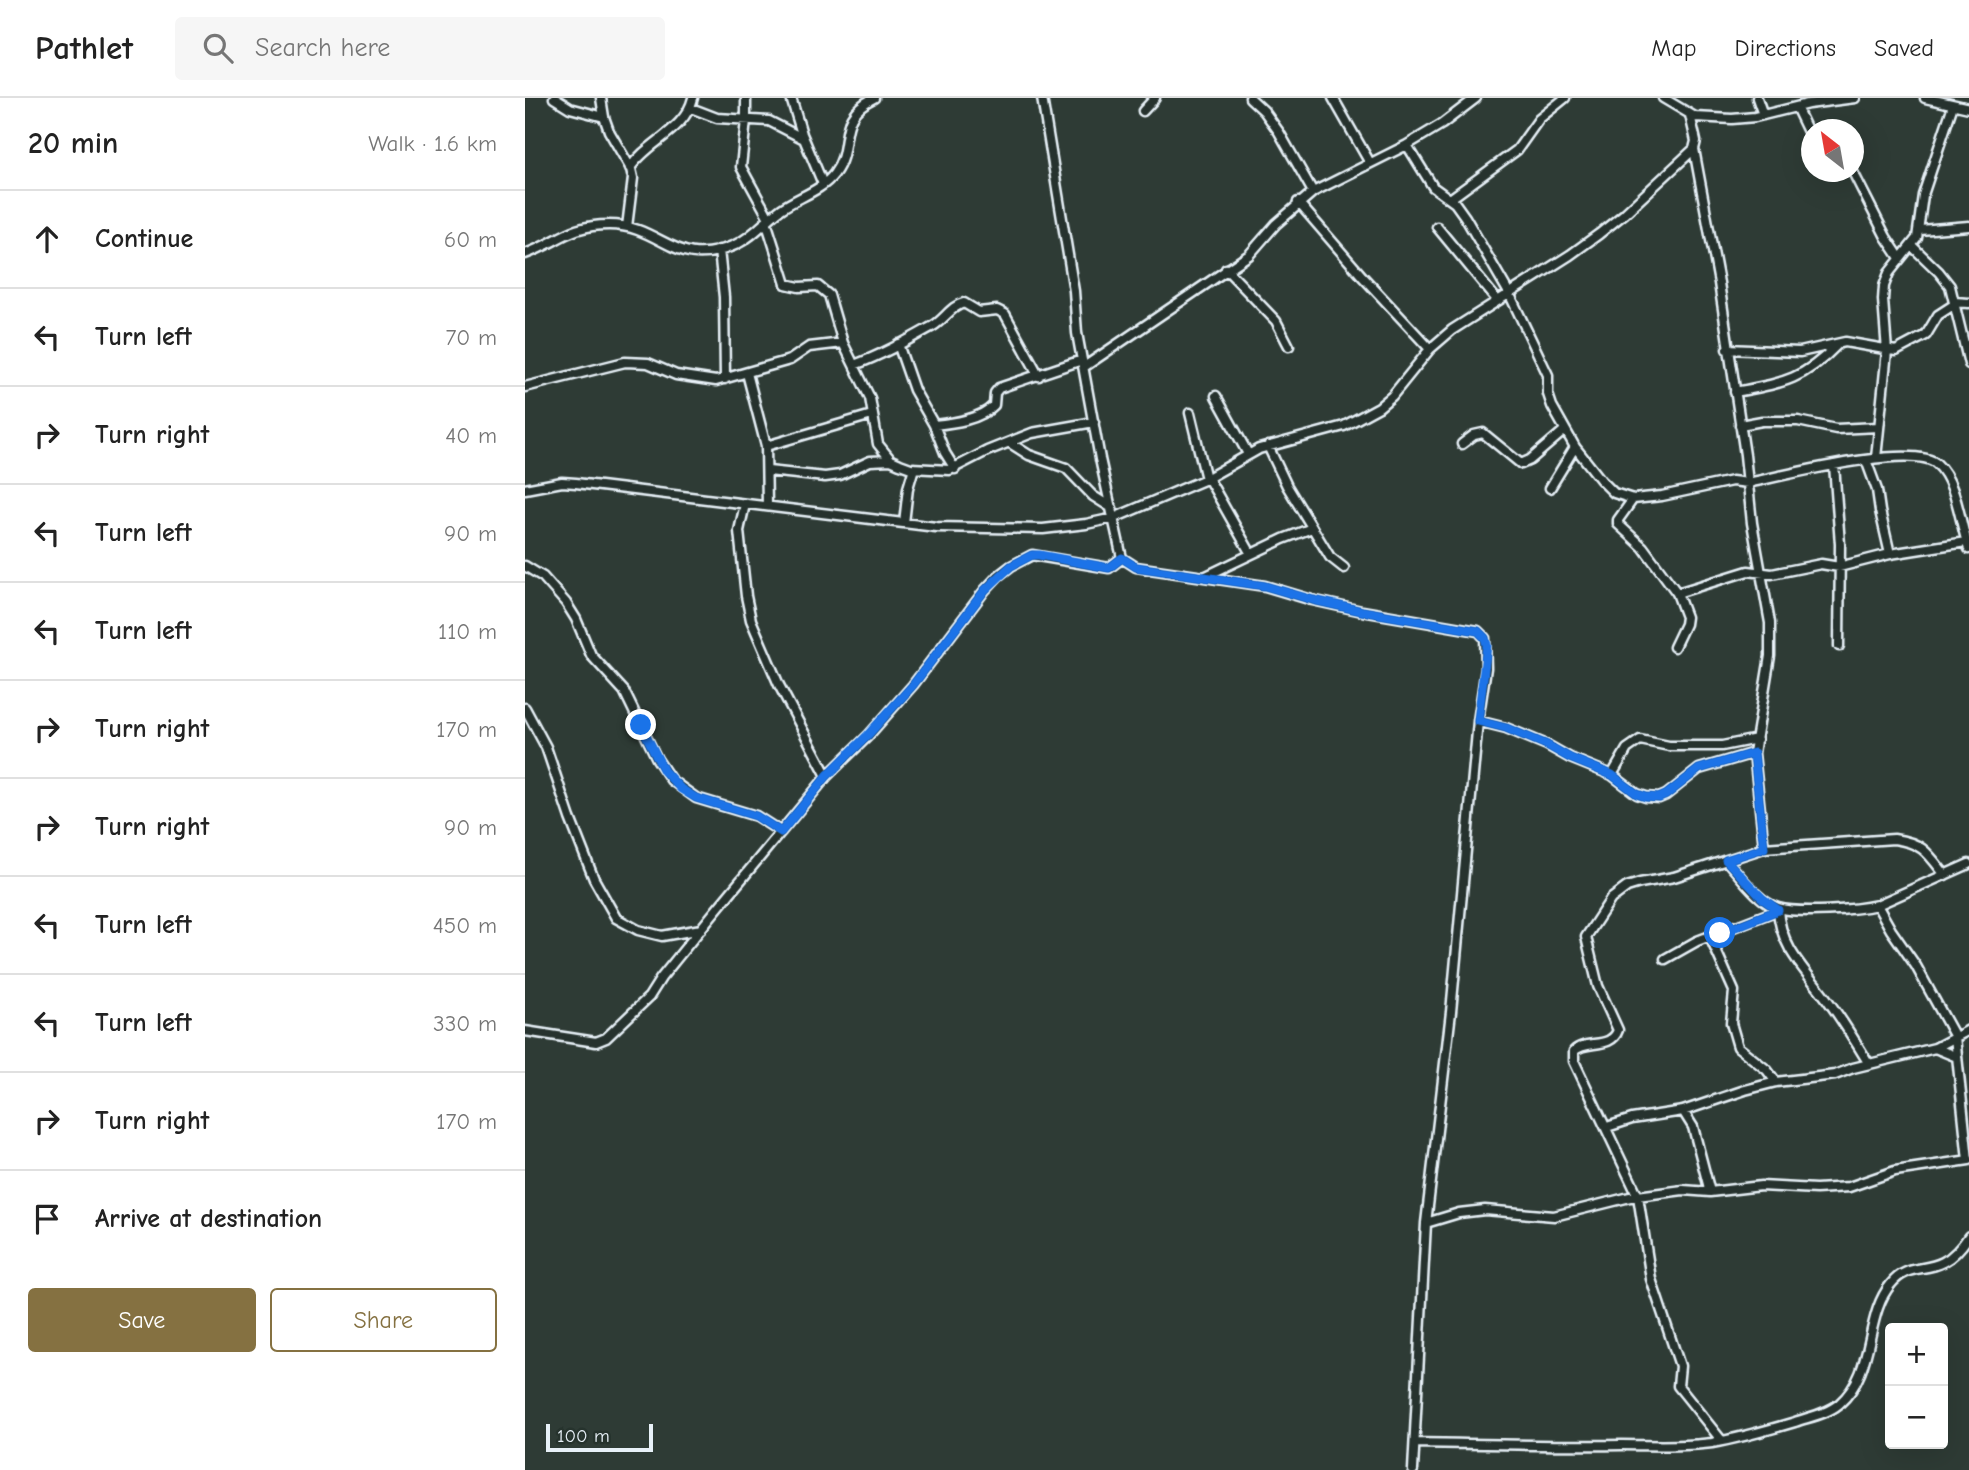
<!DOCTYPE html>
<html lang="en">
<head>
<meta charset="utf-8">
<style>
	body { margin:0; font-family:"Comic Neue",sans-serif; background:#f6f6f6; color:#222 }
	.controls { position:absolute; right:21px; bottom:21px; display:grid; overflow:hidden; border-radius:7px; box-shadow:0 7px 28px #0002 }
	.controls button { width:63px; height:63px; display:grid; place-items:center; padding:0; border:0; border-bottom:2px solid #e0e0e0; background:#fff; color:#222; font:35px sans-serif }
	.compass { position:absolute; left:1276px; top:21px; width:63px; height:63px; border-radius:50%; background:#fff; box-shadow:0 7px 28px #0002; rotate:329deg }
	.scale { position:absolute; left:21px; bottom:18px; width:107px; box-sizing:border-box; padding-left:7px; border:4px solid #e8f1f8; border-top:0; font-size:19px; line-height:24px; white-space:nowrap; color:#e8f1f8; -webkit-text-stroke:5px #26332d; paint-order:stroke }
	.stop { position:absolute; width:21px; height:21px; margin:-16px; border:5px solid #1a73e8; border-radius:50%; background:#fff }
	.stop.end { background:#1a73e8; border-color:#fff; box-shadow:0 2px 7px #0008 }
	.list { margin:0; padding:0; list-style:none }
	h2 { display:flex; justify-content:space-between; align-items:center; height:91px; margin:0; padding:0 28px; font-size:30px }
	h2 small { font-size:23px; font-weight:400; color:#767676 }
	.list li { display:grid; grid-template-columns:46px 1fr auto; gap:21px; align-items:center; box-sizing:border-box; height:98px; padding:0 28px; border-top:2px solid #e0e0e0 }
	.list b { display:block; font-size:26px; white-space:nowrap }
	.list em { font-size:23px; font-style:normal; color:#767676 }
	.actions { display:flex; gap:14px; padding:21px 28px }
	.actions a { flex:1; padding:16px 0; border:2px solid #857141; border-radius:7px; text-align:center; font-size:24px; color:#857141 }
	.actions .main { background:#857141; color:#fff }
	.icon { flex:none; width:38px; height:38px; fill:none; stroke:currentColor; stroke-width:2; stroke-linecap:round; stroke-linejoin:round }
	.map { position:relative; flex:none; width:1444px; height:1372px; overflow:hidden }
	header { display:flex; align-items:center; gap:42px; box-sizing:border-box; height:98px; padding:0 35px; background:#fff; border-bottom:2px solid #e0e0e0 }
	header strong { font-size:33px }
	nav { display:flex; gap:38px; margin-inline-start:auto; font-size:24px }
	.search { width:490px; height:63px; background:#f6f6f6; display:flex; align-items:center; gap:18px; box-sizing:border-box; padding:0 24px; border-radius:7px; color:#767676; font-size:26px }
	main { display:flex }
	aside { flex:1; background:#fff }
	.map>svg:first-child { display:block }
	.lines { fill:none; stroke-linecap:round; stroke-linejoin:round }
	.street-casing { stroke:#e8f1f8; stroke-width:13 }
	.street { stroke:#26332d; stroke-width:8 }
	.route { stroke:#1a73e8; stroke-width:9 }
</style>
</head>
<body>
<header>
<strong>Pathlet</strong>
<div class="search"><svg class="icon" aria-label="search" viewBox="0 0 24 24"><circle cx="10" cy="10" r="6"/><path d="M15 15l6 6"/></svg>Search here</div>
<nav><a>Map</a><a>Directions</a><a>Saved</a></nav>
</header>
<main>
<aside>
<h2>20 min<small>Walk · 1.6 km</small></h2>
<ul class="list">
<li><svg class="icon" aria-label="ahead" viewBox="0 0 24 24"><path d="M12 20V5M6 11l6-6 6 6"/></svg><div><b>Continue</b></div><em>60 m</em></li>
<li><svg class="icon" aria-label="left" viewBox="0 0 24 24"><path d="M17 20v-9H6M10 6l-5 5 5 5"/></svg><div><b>Turn left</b></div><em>70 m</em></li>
<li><svg class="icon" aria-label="right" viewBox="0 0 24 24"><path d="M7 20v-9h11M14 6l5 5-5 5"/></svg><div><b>Turn right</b></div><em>40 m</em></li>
<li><svg class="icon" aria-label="left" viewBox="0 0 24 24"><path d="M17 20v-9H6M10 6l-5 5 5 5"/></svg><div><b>Turn left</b></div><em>90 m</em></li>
<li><svg class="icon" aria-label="left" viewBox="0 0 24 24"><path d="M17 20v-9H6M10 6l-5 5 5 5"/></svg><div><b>Turn left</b></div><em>110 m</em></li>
<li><svg class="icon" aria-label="right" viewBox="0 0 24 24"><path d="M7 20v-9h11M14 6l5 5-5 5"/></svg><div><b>Turn right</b></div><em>170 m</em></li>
<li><svg class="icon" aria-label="right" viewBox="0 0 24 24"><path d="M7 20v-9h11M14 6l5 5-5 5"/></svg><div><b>Turn right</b></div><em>90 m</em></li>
<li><svg class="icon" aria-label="left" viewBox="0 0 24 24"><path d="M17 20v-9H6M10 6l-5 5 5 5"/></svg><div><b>Turn left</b></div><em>450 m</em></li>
<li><svg class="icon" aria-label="left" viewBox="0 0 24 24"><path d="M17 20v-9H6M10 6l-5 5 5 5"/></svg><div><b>Turn left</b></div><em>330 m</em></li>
<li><svg class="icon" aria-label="right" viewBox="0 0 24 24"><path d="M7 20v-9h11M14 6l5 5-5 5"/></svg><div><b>Turn right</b></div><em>170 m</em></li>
<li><svg class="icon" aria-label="arrive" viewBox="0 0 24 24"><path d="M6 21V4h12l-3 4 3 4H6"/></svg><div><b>Arrive at destination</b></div></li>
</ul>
<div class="actions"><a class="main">Save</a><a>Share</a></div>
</aside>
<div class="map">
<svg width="1444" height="1372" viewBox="0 0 1444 1372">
	<rect width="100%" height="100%" fill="#2e3b35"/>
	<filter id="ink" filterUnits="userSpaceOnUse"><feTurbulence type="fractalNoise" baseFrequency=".0143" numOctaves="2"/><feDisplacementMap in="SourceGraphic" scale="14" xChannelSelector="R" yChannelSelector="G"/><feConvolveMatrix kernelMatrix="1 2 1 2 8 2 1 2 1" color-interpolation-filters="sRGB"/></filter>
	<g filter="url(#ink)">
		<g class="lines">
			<defs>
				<path id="street" d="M29 0 45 10 79 19
					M76 0 79 19 84 33 106 71 108 80 102 129
					M221 0V22L216 69 244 120
					M266 0 277 36 298 86
					M517 0 549 193 552 235 575 361 597 460 611 469 740 488 787 502 837 513 953 533 960 540 961 570 953 623 926 914 901 1125 888 1372
					M725 0 739 13 754 34 788 94
					M808 0 845 65
					M1138 0 1170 19 1207 21 1230 19 1283 6 1330 0
					M1232 0 1238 17
					M1400 0 1444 10
					M1271 9 1286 40
					M166 10 192 20 244 23 279 41
					M618 13 630 0
					M882 47 908 89 930 105 940 119 984 195 1023 277V296L1027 308 1050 349 1076 382 1089 395 1108 401 1137 398 1207 383 1223 385C1257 378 1389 344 1412 366 1432 384 1435 427 1444 451
					M1169 51 1194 185 1220 357 1227 425 1245 525V558L1229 655 1239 750
					M105 70C123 43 160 33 168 0
					M1328 74 1361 139 1375 160
					M925 101 992 52 1014 21 1040 0
					M773 104 837 178 905 251
					M241 123 261 186 274 189 293 188 304 197 318 245 345 300 353 346 366 362 375 366 386 370 425 372 462 353 507 335 569 324
					M912 129 972 202
					M1395 132 1444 128
					M1387 148 1414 174 1425 188 1444 266
					M194 152 199 199 200 281
					M0 156C34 144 43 127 84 127 138 127 149 174 210 147 228 139 241 122 256 111 273 99 296 93 309 76 330 48 309 19 349 0
					M701 171 751 223 764 248
					M1429 204 1444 205
					M373 246 389 292 409 327 420 355 430 371
					M1202 251 1275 254 1320 244 1371 253 1401 237 1413 217 1430 206
					M329 267C357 257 383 242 408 228 420 221 426 208 439 205L454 214 472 212 480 216 514 278
					M559 269 724 157 751 126 788 94 882 47 917 26 951 0
					M222 275 241 348 242 408
					M0 289 100 264 123 265 151 277 191 283 265 262 284 249 318 245
					M1210 294C1257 285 1277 283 1312 247
					M691 298 723 356
					M665 315 681 381
					M409 327C428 325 455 322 469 307L470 295 474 290 557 262
					M1215 327 1237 323H1273L1311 331 1353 329
					M485 345 504 357 541 370 568 398 587 410
					M937 346 949 337 958 335 996 366 1005 362 1040 332
					M241 348 347 317
					M743 348 762 388 805 459 819 470
					M1351 360 1362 253 1358 202 1359 188 1364 175 1392 140 1398 97 1428 7
					M1341 362 1352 392 1355 413 1365 456
					M1309 367 1315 446 1314 548
					M243 373 300 379 315 377 345 363 366 362
					M683 380 726 456
					M1025 390 1050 349
					M0 391 37 384 51 385 411 429 518 431 561 426 589 420 681 381 734 351 819 328 854 309 867 298 905 251 927 232 1045 157 1074 136 1099 116 1169 51 1171 43 1165 17
					M1108 401 1093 422V426L1118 449 1152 495 1161 519 1160 526 1149 549
					M220 406 214 433 221 498 226 522 254 587 302 678
					M379 425 383 390 389 370
					M0 468 18 479 41 505 51 521 66 557 99 593 132 661 146 682 171 700 231 718 256 734
					M681 478 758 441 787 430
					M1152 495 1223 473 1247 476 1296 466 1314 469 1365 456 1441 444
					M0 610 21 649 45 720 69 781 91 820 113 832 137 838 176 831
					M953 623 981 630 1022 647 1045 660 1087 677 1112 696 1121 699 1134 700 1141 697 1174 671 1229 655
					M1087 677 1102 651 1115 642 1144 648H1197L1232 641
					M1201 762C1215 777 1233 804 1253 810 1274 816 1331 812 1352 807L1444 766
					M1352 807 1366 832 1391 868 1430 939 1443 1062
					M1253 810C1254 844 1275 867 1295 892 1313 915 1329 941 1344 966
					M1185 839 1209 893 1206 925 1213 949 1242 972 1251 984
					M1140 861 1172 843 1253 812
					M0 933 71 944 81 940 124 899 136 880 187 817 302 678 343 638 388 587 460 492 473 478 486 468 507 457 584 470 597 460
					M1410 950 1432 959
					M1158 1013 1168 1029 1185 1094
					M1082 1029 1107 1021 1158 1013 1220 992 1251 984 1310 977 1328 970 1410 950 1444 932
					M901 1125 934 1115 960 1112 1029 1118 1105 1099 1158 1092 1185 1094 1236 1088 1291 1091 1324 1089 1370 1073 1444 1062
					M1197 1343 1153 1288 1155 1268 1126 1181 1113 1098 1049 963V953C1061 941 1086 952 1093 932L1073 888 1061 839 1086 801 1102 789 1115 785 1149 779 1239 750 1369 741C1398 745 1403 755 1420 777
					M890 1345C959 1346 1028 1348 1097 1347 1127 1347 1158 1349 1187 1345 1215 1340 1243 1332 1270 1324 1284 1319 1302 1316 1314 1306 1351 1274 1339 1218 1366 1186 1382 1166 1399 1174 1418 1164 1428 1159 1438 1147 1444 1138"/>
			</defs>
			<use href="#street" class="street-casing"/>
			<use href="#street" class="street"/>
		</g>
	</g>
	<g class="lines" filter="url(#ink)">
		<path class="route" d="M116 627 139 673 156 691 171 700 231 718 256 734 302 678 342 638 388 587 460 492 486 468 507 457H514L584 470 597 460 611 469 740 488 788 502 837 513 953 533 960 540 962 547 953 623 981 630 1022 647 1045 660 1087 677 1112 696 1121 699 1134 700 1141 697 1174 671 1229 655 1239 750 1201 762 1238 801 1253 812 1195 835"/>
	</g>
</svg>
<div class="controls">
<button>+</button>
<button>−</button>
</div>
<svg class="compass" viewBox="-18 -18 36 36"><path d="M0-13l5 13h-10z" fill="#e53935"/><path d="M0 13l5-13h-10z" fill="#767676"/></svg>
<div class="scale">100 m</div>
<div class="stop" style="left:1195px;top:835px"></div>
<div class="stop end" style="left:116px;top:627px"></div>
</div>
</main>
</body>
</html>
